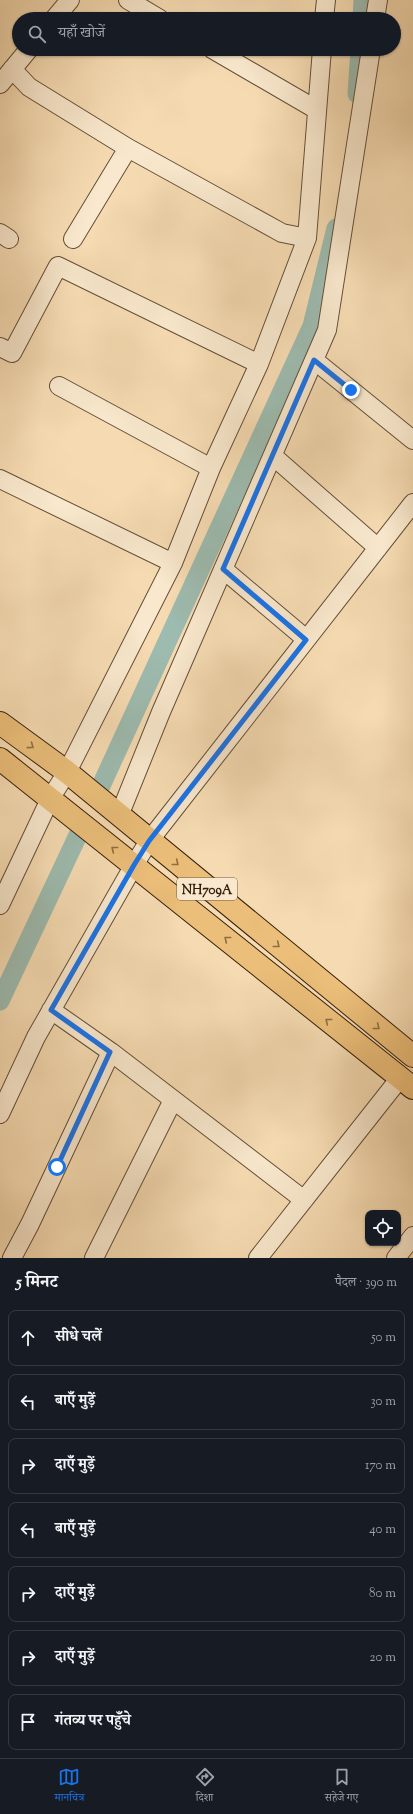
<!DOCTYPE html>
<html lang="hi">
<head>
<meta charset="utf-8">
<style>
	body { margin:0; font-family:"Sorts Mill Goudy","Noto Serif Devanagari",serif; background:#242831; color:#f1f3f6 }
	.controls { position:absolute; right:12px; bottom:12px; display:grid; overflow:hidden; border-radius:8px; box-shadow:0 1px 3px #0004 }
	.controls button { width:36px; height:36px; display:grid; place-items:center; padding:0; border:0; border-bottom:1px solid #363941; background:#171b24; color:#f1f3f6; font:20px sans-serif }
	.stop { position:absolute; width:12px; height:12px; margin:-9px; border:3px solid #1a73e8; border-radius:50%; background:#fff }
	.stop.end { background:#1a73e8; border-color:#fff; box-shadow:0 1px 4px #0008 }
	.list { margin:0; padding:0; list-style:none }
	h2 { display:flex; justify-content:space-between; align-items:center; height:52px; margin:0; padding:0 16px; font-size:17px }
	h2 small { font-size:13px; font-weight:400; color:#9ea1a6 }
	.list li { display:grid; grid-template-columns:26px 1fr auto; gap:12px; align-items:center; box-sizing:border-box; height:56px; margin:0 8px 8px; padding:0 8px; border:1px solid #363941; border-radius:8px }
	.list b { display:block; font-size:15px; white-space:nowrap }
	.list em { font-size:13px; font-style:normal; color:#9ea1a6 }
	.icon { flex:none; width:22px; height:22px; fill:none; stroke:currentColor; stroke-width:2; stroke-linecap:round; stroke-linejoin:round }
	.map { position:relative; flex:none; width:413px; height:1258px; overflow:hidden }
	.search { position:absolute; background:#171b24; box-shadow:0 1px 3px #0004; left:12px; right:12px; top:12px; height:44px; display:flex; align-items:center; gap:10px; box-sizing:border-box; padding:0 14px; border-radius:22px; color:#9ea1a6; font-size:15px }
	.sheet { height:500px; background:#171b24 }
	nav { display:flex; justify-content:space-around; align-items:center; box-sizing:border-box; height:56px; border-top:1px solid #363941; background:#171b24; font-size:11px; color:#9ea1a6 }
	nav a { display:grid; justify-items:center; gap:2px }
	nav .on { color:#1a73e8 }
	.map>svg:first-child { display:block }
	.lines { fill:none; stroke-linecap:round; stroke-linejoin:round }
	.canal { stroke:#9dbbaf; stroke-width:19 }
	.street-casing { stroke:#644e38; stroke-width:20 }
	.highway-casing { stroke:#341f0f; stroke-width:24 }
	.street { stroke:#f9e8cd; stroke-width:18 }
	.highway { stroke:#ebbe79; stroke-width:22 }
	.oneway { stroke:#906e44 }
	.route { stroke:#1a73e8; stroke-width:5 }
	.labels { text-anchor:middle; stroke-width:3.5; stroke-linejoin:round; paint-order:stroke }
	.shield { fill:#f9e8cd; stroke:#6f5b48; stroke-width:1 }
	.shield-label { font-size:13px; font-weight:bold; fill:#341f0f }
</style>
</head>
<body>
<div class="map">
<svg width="413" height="1258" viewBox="0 0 413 1258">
	<rect width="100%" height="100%" fill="#f6dbb2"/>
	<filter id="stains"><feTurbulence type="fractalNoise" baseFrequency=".005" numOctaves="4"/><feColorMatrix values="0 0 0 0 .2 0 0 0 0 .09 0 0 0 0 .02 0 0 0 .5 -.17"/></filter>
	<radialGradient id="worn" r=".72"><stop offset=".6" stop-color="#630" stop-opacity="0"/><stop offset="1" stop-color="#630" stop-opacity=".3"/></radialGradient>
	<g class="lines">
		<path class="canal" d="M362 19 363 0
			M357 94 360 49
			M100 788 312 326 336 228
			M0 1001 79 833"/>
		<defs>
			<path id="street" d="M128 0 160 19
				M54 19 70 0
				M324 19 326 0
				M375 19 378 0
				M212 49 317 110
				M12 69 29 87 128 148 282 233 307 238
				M0 84 29 49
				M0 233 9 239
				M73 239 128 148
				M0 347 12 353 58 266 259 364
				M314 360 413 440
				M59 386 211 468
				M273 456 378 548
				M0 479 173 563
				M223 569 306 639
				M119 816 161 712 327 330 371 49
				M0 905 50 799 67 772 173 563 211 468 259 364 307 238 322 49
				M51 1010 111 1052 304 1200
				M0 1114 36 1037 134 865 149 841 413 503
				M12 1258 30 1224 111 1052
				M94 1258 173 1100
				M258 1258 400 1078
				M396 1258 413 1236"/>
			<path id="highway" d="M0 723 67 772 413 1056
				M0 759 413 1088"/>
		</defs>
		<use href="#street" class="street-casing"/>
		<use href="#highway" class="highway-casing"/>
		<use href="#street" class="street"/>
		<use href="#highway" class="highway"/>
	</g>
	<defs><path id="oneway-chevron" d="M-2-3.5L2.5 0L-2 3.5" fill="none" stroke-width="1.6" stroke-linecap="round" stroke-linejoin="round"/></defs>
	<g class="oneway">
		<use href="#oneway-chevron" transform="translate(31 746) rotate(36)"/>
		<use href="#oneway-chevron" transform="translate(114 849) rotate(-142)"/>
		<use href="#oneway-chevron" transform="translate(176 863) rotate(39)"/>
		<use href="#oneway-chevron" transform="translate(227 939) rotate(-141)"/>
		<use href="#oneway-chevron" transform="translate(277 945) rotate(39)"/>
		<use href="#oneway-chevron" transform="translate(328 1021) rotate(-141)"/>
		<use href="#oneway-chevron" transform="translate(377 1027) rotate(39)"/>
	</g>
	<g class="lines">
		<path class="route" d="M57 1167 110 1052 51 1010 134 865 149 841 306 640 223 569 314 360 351 390"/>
	</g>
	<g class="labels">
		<rect class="shield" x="177" y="878" width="60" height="22" rx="3"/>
		<g class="shield-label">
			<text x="207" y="894">NH709A</text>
		</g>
	</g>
	<rect width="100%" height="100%" filter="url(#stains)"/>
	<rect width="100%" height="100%" fill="url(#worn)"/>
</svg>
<div class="controls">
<button><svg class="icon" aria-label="locate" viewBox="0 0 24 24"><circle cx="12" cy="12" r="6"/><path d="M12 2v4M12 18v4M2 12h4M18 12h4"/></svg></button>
</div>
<div class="stop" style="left:57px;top:1167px"></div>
<div class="stop end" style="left:351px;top:390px"></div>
<div class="search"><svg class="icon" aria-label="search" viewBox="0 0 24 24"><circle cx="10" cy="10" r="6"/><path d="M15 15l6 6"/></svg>यहाँ खोजें</div>
</div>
<section class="sheet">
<h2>5 मिनट<small>पैदल · 390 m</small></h2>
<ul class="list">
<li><svg class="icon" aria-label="ahead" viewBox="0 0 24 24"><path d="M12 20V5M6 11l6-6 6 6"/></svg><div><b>सीधे चलें</b></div><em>50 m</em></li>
<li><svg class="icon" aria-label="left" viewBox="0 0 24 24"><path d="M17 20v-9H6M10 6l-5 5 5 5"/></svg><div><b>बाएँ मुड़ें</b></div><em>30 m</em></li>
<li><svg class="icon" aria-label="right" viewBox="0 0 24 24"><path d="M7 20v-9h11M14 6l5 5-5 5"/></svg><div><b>दाएँ मुड़ें</b></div><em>170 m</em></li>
<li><svg class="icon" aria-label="left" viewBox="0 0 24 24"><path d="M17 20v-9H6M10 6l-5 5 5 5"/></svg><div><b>बाएँ मुड़ें</b></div><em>40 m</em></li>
<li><svg class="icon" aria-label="right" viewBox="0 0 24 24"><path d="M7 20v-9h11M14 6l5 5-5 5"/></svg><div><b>दाएँ मुड़ें</b></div><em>80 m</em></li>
<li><svg class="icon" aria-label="right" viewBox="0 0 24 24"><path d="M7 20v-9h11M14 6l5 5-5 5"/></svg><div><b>दाएँ मुड़ें</b></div><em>20 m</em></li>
<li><svg class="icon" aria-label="arrive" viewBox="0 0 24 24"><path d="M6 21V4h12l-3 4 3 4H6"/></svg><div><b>गंतव्य पर पहुँचे</b></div></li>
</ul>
</section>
<nav>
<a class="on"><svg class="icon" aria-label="map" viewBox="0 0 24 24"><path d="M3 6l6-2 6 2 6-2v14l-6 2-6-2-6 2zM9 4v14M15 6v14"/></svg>मानचित्र</a>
<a><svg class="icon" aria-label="directions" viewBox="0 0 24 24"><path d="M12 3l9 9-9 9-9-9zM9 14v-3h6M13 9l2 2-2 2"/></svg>दिशा</a>
<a><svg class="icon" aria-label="saved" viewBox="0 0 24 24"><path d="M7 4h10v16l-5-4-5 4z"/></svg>सहेजे गए</a>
</nav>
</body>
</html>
